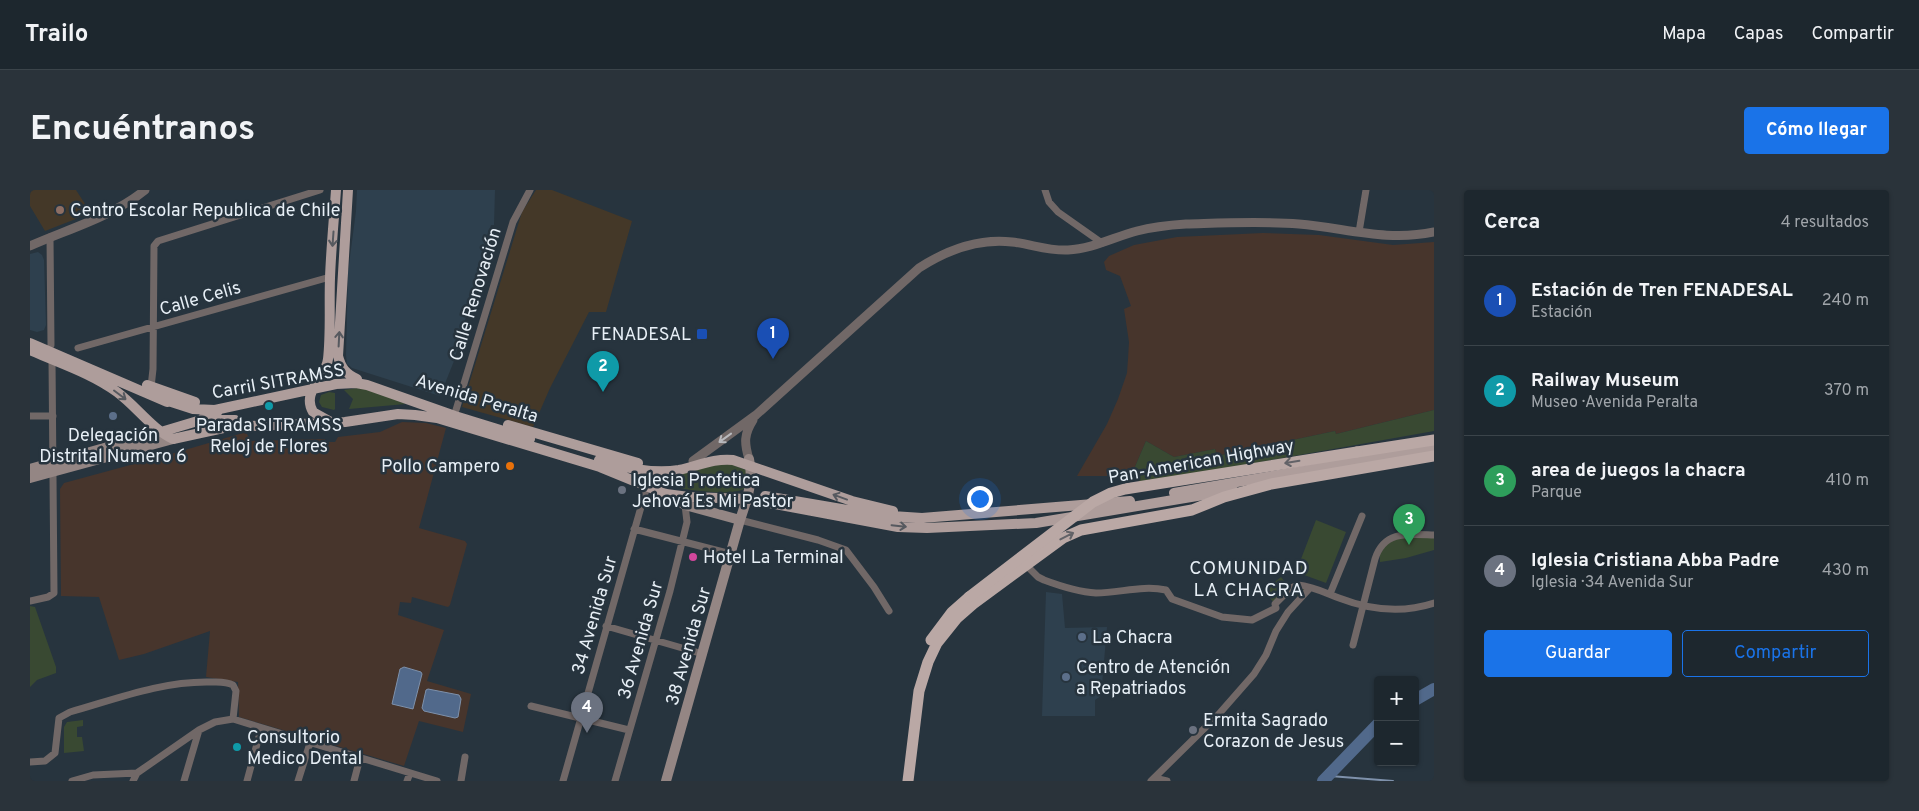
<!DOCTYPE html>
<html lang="es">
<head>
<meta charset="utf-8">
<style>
	body { margin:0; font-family:Overpass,sans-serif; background:#2a333a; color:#f1f3f6 }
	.controls { position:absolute; right:15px; bottom:15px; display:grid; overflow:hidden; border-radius:5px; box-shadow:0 1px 4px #0004 }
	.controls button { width:45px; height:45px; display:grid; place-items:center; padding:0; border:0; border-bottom:1px solid #3b444a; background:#1d272e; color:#f1f3f6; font:25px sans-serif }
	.you { position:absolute; left:949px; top:308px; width:18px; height:18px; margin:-12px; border:4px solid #fff; border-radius:50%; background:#1a73e8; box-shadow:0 0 0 8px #1a73e833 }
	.badge { display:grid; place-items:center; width:32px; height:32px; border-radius:50%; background:#1a73e8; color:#fff; font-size:16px; font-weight:700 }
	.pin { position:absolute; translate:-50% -41px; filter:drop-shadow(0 1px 2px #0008) }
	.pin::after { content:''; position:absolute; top:26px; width:18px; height:15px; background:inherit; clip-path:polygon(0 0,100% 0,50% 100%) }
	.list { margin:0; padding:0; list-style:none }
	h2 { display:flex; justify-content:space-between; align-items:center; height:65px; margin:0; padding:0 20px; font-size:21px }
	h2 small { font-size:16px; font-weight:400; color:#a0a5aa }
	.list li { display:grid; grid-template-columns:32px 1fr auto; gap:15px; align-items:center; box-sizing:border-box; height:90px; padding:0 20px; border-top:1px solid #3b444a }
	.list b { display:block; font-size:19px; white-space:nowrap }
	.list p { margin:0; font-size:16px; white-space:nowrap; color:#a0a5aa }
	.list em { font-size:16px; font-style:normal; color:#a0a5aa }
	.actions { display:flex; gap:10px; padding:15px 20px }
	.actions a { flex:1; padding:11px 0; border:1px solid #1a73e8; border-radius:5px; text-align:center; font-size:18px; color:#1a73e8 }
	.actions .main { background:#1a73e8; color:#fff }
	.map { position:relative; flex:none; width:1404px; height:591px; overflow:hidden; border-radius:5px }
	header { display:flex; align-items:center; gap:30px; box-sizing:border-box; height:70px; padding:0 25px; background:#1d272e; border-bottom:1px solid #3b444a }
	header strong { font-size:24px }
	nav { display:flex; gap:28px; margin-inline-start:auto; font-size:18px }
	.intro { display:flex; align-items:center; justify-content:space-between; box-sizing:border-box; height:120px; padding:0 30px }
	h1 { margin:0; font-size:35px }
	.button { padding:12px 22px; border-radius:5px; background:#1a73e8; color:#fff; font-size:18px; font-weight:700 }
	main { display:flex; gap:30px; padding:0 30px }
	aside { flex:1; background:#1d272e; border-radius:5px; box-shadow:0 1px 4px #0004 }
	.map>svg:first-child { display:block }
	.built { fill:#2e404e }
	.industrial { fill:#47352c }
	.education { fill:#443828 }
	.green { fill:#394932 }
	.water { fill:#51698b; stroke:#7e91ab }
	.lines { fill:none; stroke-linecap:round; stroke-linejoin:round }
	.stream { stroke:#7e91ab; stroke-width:2 }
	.river { stroke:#51698b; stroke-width:12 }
	.minor { stroke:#716867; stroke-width:7 }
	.tertiary { stroke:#716867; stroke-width:9 }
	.secondary { stroke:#948684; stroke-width:10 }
	.primary { stroke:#ae9d9b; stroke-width:10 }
	.trunk { stroke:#baa8a5; stroke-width:11 }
	.trunk-bridge { stroke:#baa8a5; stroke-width:11 }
	.oneway { stroke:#56595f }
	.oneway2 { stroke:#b8b9bd }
	.oneway3 { stroke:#626267 }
	.education-dot { fill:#8d6e63; stroke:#27343e; stroke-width:2 }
	.transit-dot { fill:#1a4fb4; stroke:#27343e; stroke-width:2 }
	.culture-dot { fill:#0f9aa8; stroke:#27343e; stroke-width:2 }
	.service-dot { fill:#5c6f8a; stroke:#27343e; stroke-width:2 }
	.food-dot { fill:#e8710a; stroke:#27343e; stroke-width:2 }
	.worship-dot { fill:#6b7280; stroke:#27343e; stroke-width:2 }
	.hotel-dot { fill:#d1479c; stroke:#27343e; stroke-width:2 }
	.labels { text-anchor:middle; stroke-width:5; stroke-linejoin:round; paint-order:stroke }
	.poi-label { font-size:18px; fill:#e7eff6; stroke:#27343e; text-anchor:start }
	.street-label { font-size:18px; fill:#e7eff6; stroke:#27343e }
	.neighbourhood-label { font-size:19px; letter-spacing:1px; fill:#e7eff6; stroke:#27343e }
</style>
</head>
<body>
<header>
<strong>Trailo</strong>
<nav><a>Mapa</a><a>Capas</a><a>Compartir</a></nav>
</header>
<div class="intro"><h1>Encuéntranos</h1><a class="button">Cómo llegar</a></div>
<main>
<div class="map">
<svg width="1404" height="591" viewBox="0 0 1404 591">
	<rect width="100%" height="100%" fill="#27343e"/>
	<path class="built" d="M327 0H465L464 35H461L424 171 410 206 322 178 317 174 316 165 318 82 326 21Z
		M8 62 12 65 14 70 16 135 14 140 7 142 0 140V64Z
		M1016 402 1032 404 1035 438 1077 437 1071 506 1065 510V526H1012Z"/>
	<path class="industrial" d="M1233 43 1289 45 1363 55 1404 52V220L1306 244 1305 241 1187 266 1185 259 1144 267 1116 251 1101 286H1047L1077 234 1088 209 1097 183 1098 169 1099 152 1094 119 1101 116 1090 86 1076 80 1074 72 1079 66 1104 55 1147 47Z
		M372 232 396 233 416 238 389 338 435 351 437 354 420 415 418 417 382 407 381 413 370 412 368 425 414 440 397 491 441 504 433 542 389 531 374 576 209 527 208 492 176 487 180 441 114 464 89 470 69 407 31 406 30 299 34 293 115 271 121 273 136 269 141 264 213 243 217 244 221 251 295 249 296 252H305L308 247 350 242Z"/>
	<path class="education" d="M0 0H46L61 23 15 41 0 16Z
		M506 0H522L602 31 576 122H559L520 198 503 237 432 217 492 22Z"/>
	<path class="green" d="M327 198 338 199 376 214 319 219 323 209 314 200Z
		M299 202 305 203V219L304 220 292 217 289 212 291 205Z
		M1404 220V241L1113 293 1101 286 1116 251 1144 267 1185 259 1187 266 1305 241 1306 244Z
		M696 272 716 280V298L714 299C705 303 693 303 683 302 649 300 630 295 599 280Z
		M1286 330 1316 342 1296 393 1266 382Z
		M1404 345V360L1376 368 1350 372V360L1358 350Z
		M1251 387 1260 398H1280L1270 408 1260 399 1245 414 1238 406 1236 399Z
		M0 416 5 417 26 477V483L7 490 0 497Z
		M53 530V536L47 537V547H52L54 561 34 563V537L37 532Z"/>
	<path class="water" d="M374 477 391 482 392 484 383 519 362 514 370 479Z
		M398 499 429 505 431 509 428 527 425 528 394 521 392 518 396 500Z"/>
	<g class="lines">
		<path class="stream" d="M1300 586 1363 591"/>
		<path class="river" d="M1385 510 1404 499
			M1293 591 1348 534"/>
		<path class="minor" d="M1015 0 1019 12 1028 22 1072 53
			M1329 42 1336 0
			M20 47 21 155
			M48 158 300 87
			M121 197 123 179 124 56 128 51 290 0
			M426 220 483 32 500 0
			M0 226H23
			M710 330 788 350 816 360 844 397 859 421
			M604 339 701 364
			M996 375 1008 387 1014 390C1030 396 1049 402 1066 403 1090 403 1112 395 1136 400L1142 409 1192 427 1222 430 1246 418 1245 414 1261 398 1268 395C1282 396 1296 403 1309 408 1340 420 1371 424 1404 413
			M1300 404 1332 326
			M0 411 18 407 24 403 22 170
			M576 436 673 464
			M1323 455 1345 369C1354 340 1379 344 1404 345
			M501 516 599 540
			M0 572 15 571 25 563 29 528 40 522C86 509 132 491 180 492 188 492 196 491 203 495L206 501 203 529
			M1124 588 1137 591
			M42 591 63 585 107 583
			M103 591 107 583 169 540 185 532 203 529 407 591
			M154 591 169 540
			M217 591 231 539
			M268 591 280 553
			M324 591 330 568
			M377 591 380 583
			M431 591 435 567
			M533 591 617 296
			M585 591 640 401 657 332 655 315
			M1121 591 1188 525 1224 484 1236 465 1246 441 1258 422 1280 398"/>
		<path class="tertiary" d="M0 56C38 39 82 27 115 0
			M719 269C714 253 714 244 723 230
			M663 271 726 225 889 78C917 60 948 48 982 52 1001 54 1018 61 1038 60 1062 59 1084 47 1107 41 1122 37 1140 35 1156 34 1193 33 1232 31 1269 34 1316 38 1357 52 1404 42"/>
		<path class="secondary" d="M0 279 131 242
			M0 288 143 249
			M636 304 655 315 710 330
			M636 591 710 330C717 309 724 291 719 269"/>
		<path class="primary" d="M318 0 308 166C311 178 316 184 327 189
			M0 153 137 212
			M0 160C29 173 61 183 87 202 106 216 123 240 143 249L198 237 315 232 368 224 385 225 407 228 570 277 636 304 659 307 718 309 868 337 897 338 1006 333 1203 300
			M117 195 165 212
			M132 209 163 219 185 220 306 194 326 193 337 195 425 226 500 249
			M173 228 184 230H205
			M301 232 283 222C271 201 296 189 298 169 301 143 299 115 300 88 301 59 304 29 306 0
			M478 235 608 273
			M131 242 171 230 188 221
			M569 270C594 278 623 284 649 280 668 276 684 268 703 270L822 311 863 321
			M1144 303 1404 258
			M735 306 847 325 892 328 1100 311"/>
		<path class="trunk" d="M1327 262 1404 250
			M901 450 922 422 939 407
			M878 591 889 501 898 472 907 453 927 428 943 414 1033 348 1051 340 1162 320 1194 307 1241 294 1404 266"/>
		<path class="trunk-bridge" d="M939 407 1063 312 1081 303 1095 299 1327 262"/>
	</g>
	<defs><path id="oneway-shaft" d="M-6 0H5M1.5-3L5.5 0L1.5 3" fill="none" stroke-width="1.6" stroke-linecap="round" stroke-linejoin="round" transform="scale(1.25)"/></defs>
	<g class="oneway">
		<use href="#oneway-shaft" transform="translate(303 49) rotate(94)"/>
		<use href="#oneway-shaft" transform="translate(309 149) rotate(-87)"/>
		<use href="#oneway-shaft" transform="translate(90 205) rotate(37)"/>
		<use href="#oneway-shaft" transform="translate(810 307) rotate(-160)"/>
		<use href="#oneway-shaft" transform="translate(869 336) rotate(6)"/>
	</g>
	<use class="oneway2" href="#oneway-shaft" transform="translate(695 248) rotate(144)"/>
	<g class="oneway3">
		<use href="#oneway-shaft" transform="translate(1262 272) rotate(171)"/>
		<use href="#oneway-shaft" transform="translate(1037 346) rotate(-27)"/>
	</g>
	<circle class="education-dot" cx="30" cy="20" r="5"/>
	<rect class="transit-dot" x="666" y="138" width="12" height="12" rx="2.5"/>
	<g class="culture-dot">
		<circle cx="239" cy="216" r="5"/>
		<circle cx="207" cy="557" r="5"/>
	</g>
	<g class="service-dot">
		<circle cx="83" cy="226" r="5"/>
		<circle cx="1052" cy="447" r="5"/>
		<circle cx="1036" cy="487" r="5"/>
	</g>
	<circle class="food-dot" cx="480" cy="276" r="5"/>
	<g class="worship-dot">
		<circle cx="592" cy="300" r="5"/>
		<circle cx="1163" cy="540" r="5"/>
	</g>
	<circle class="hotel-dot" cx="663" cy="367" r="5"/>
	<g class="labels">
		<g class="poi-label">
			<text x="40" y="26">Centro Escolar Republica de Chile</text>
			<text x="661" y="150" text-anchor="end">FENADESAL</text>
			<text x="239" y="241" text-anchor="middle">Parada SITRAMSS<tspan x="239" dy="21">Reloj de Flores</tspan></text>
			<text x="83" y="251" text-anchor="middle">Delegación<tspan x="83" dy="21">Distrital Numero 6</tspan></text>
			<text x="470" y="282" text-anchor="end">Pollo Campero</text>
			<text x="602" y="296">Iglesia Profetica<tspan x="602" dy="21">Jehová Es Mi Pastor</tspan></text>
			<text x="673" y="373">Hotel La Terminal</text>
			<text x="1062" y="453">La Chacra</text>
			<text x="1046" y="483">Centro de Atención<tspan x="1046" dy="21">a Repatriados</tspan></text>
			<text x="1173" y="536">Ermita Sagrado<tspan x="1173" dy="21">Corazon de Jesus</tspan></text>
			<text x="217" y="553">Consultorio<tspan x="217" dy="21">Medico Dental</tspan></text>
		</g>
		<g class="street-label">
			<text transform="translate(445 104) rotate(-73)" y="6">Calle Renovación</text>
			<text transform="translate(170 108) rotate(-16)" y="6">Calle Celis</text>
			<text transform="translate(248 191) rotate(-10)" y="6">Carril SITRAMSS</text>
			<text transform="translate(447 208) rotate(17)" y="6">Avenida Peralta</text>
			<text transform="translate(1171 271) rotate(-10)" y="6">Pan-American Highway</text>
			<text transform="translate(564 425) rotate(-74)" y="6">34 Avenida Sur</text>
			<text transform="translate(610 450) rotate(-74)" y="6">36 Avenida Sur</text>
			<text transform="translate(658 456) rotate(-74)" y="6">38 Avenida Sur</text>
		</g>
		<g class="neighbourhood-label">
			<text x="1219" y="384">COMUNIDAD<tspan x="1219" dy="22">LA CHACRA</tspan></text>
		</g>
	</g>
</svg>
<div class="controls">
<button>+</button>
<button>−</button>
</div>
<div class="you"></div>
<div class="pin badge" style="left:743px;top:169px;background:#1a4fb4">1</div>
<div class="pin badge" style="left:573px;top:202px;background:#0f9aa8">2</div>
<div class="pin badge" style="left:1379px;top:355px;background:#2e9e5b">3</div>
<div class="pin badge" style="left:557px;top:543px;background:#6b7280">4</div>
</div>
<aside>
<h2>Cerca<small>4 resultados</small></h2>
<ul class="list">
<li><span class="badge" style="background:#1a4fb4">1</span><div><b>Estación de Tren FENADESAL</b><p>Estación</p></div><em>240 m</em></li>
<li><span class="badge" style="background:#0f9aa8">2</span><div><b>Railway Museum</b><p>Museo · Avenida Peralta</p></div><em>370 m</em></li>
<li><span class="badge" style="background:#2e9e5b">3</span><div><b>area de juegos la chacra</b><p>Parque</p></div><em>410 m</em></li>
<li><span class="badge" style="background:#6b7280">4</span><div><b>Iglesia Cristiana Abba Padre</b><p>Iglesia · 34 Avenida Sur</p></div><em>430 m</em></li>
</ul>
<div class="actions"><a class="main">Guardar</a><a>Compartir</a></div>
</aside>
</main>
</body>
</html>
